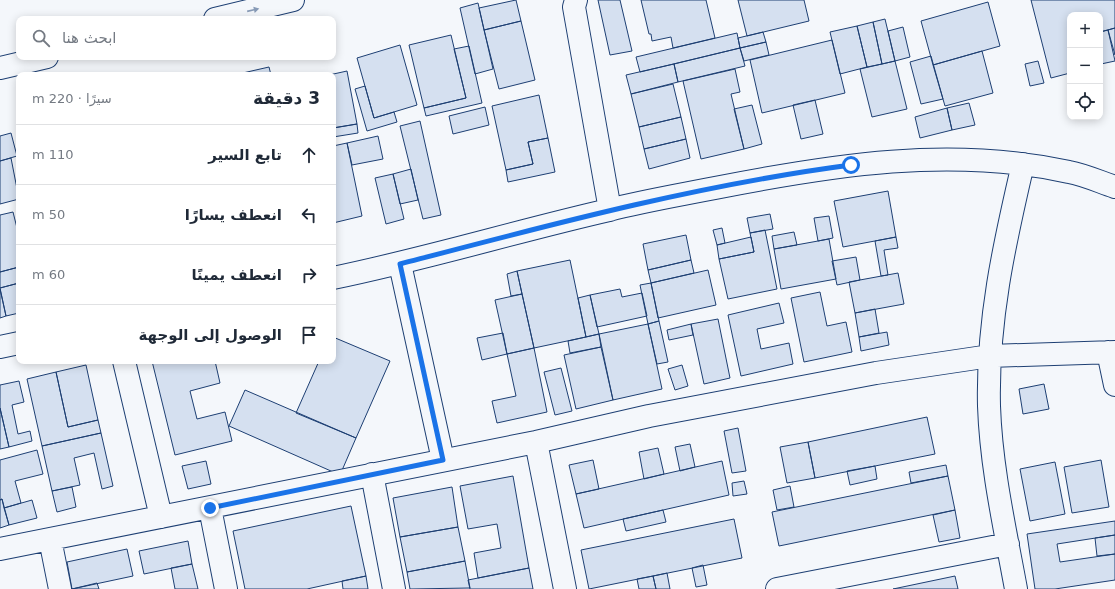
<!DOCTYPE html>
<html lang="ar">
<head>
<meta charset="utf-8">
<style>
	body { margin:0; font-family:"DejaVu Sans",Cairo,sans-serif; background:#f6f6f7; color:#1f2937; direction:rtl }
	.controls { position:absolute; right:12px; top:12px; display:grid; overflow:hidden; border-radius:8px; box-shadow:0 2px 10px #0003 }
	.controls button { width:36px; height:36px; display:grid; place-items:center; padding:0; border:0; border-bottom:1px solid #e0e1e3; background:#fff; color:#1f2937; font:20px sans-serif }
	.stop { position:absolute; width:12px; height:12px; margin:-9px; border:3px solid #1a73e8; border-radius:50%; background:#fff }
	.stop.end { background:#1a73e8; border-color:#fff; box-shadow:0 1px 4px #0008 }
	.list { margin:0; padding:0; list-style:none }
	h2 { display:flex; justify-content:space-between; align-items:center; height:52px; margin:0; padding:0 16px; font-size:17px }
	h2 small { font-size:13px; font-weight:400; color:#747a83 }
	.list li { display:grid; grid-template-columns:26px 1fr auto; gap:12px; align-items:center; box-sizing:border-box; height:60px; padding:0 16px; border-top:1px solid #e0e1e3 }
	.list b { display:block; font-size:15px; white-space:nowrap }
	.list em { font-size:13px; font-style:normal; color:#747a83 }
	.icon { flex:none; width:22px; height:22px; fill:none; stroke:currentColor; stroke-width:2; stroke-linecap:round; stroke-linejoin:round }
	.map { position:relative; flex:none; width:1115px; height:589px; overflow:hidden; direction:ltr }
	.search { position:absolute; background:#fff; box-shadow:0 2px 10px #0003; left:16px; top:16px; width:320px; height:44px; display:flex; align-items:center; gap:10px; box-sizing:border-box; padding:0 14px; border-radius:8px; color:#747a83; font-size:15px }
	.panel { position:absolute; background:#fff; box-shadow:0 2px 10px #0003; left:16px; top:72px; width:320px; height:292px; border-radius:8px; direction:rtl }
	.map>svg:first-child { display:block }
	.building { fill:#d5e0f0; stroke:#1d3f73 }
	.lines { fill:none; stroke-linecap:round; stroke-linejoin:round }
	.street-casing { stroke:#1d3f73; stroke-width:24 }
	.secondary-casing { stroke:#1d3f73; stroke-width:24 }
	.street { stroke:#f4f7fb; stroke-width:22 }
	.secondary { stroke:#f4f7fb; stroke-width:22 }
	.oneway { fill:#889bb7 }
	.route { stroke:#1a73e8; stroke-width:5 }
</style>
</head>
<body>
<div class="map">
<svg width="1115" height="589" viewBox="0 0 1115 589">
	<rect width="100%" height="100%" fill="#f4f7fb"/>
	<path class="building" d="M516 0 521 21 484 30 479 8Z
		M598 0H620L632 51 610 55Z
		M641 0H706L715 38 673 48 671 37 652 41 651 34H649Z
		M738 0H804L809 21 747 36Z
		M1031 0H1115V28L1100 32V15H1070V73L1051 78Z
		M988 2 1000 46 933 65 921 21Z
		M478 3 493 69 475 74 460 8Z
		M885 19 895 61 882 64 873 22Z
		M521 21 535 80 499 89 484 30Z
		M873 22 882 64 867 67 857 26Z
		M857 26 867 67 840 74 830 32Z
		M903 27 910 57 895 61 888 31Z
		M1115 28V55L1108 30Z
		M1108 30 1115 61 1101 64 1100 32Z
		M763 32 766 42 740 48 738 38Z
		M737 33 740 48 640 72 636 57Z
		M451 35 466 98 424 108 409 45Z
		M832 40 845 93 762 113 750 60Z
		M766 42 769 55 744 61 740 48Z
		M400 45 417 105 374 118 357 58Z
		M469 46 482 103 426 116 424 108 466 98 454 49Z
		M740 48 745 66 678 82 674 64Z
		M982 51 993 93 945 106 933 65Z
		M931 56 943 99 921 104 910 62Z
		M895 61 907 109 872 117 860 69Z
		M1038 61 1044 83 1030 86 1025 64Z
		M674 64 678 82 631 94 626 75Z
		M269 67 271 75H234Z
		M735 69 740 92 731 94 744 149 701 159 683 81Z
		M347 71 357 124 333 128V75H329Z
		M673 84 681 117 639 127 631 94Z
		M365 86 374 118 394 112 397 122 367 131 355 89Z
		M539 95 548 138 528 142 533 164 506 170 492 106Z
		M815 100 823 134 801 139 793 105Z
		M969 103 975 125 952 130 947 108Z
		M752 105 762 144 744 149 734 109Z
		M485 107 489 125 453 134 449 116Z
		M947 108 952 130 920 138 915 117Z
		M681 117 686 139 644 149 639 127Z
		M420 121 441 215 423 219 400 126Z
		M357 124 358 133 333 137V128Z
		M11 133 17 156 0 161V136Z
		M378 136 383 159 352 165 347 143Z
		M548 138 555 172 508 182 506 170 533 164 528 142Z
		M686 139 690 158 649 169 644 149Z
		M347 143 362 216 333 223V146Z
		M11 158 19 199 0 204V161Z
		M411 169 418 200 400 204 393 174Z
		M393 174 404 219 386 224 375 178Z
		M888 191 896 237 843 247 834 201Z
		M13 212 19 236V267L0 272V215Z
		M770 214 773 229 750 233 747 218Z
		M829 216 833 238 818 241 814 218Z
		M722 228 725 243 717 245 713 230Z
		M765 230 777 289 728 299 719 259 754 252 750 233Z
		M794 232 797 245 774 249 772 236Z
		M686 235 691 260 648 270 643 244Z
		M751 237 754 252 719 259 717 245Z
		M896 237 898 248 884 250 888 275 881 276 875 241Z
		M829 239 836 279 781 289 774 249Z
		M856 257 860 280 837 285 832 261Z
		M570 260 586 337 534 348 517 271Z
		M691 260 694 273 651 283 648 270Z
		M19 267V283L0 288V272Z
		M708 270 716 305 658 318 651 283Z
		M517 271 522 294 511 296 507 274Z
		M898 273 904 304 855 313 849 282Z
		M19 283V313L6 316 0 288Z
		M651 283 659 321 648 324 640 285Z
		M0 289 6 316 0 318Z
		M620 289 622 297 642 293 647 316 597 327 590 295Z
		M820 292 827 326 846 322 852 352 804 362 791 298Z
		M522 294 534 348 507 354 495 300Z
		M590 295 599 334 586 337 578 298Z
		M779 303 784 323 757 329 761 349 789 343 793 364 741 376 728 315Z
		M875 309 879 333 859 337 855 313Z
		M718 319 730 378 704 384 691 324Z
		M659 321 668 362 657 364 648 324Z
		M648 324 662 389 613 400 599 334Z
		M691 324 693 335 669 340 667 330Z
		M887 332 889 345 861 351 859 337Z
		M503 333 507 354 482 360 477 338Z
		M599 334 601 347 570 353 568 341Z
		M333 337 390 361 356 438 296 413 319 361H333Z
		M601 347 613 400 576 409 564 355Z
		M534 348 547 412 497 423 492 401 516 396 507 354Z
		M152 361H215L220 383 190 391 197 419 225 412 232 441 175 455Z
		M86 365 98 420 68 427 56 372Z
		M682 365 688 386 675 390 668 369Z
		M561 368 572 411 555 415 544 372Z
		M56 372 68 427 98 420 101 433 42 446 27 379Z
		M19 381 24 402 12 405 18 434 30 431 32 441 9 447 0 408V385Z
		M1044 384 1049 409 1023 414 1019 389Z
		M245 390 356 438 340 475 229 426Z
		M0 408 9 447 0 449Z
		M927 417 935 454 815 478 808 442Z
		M738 428 746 471 732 473 724 431Z
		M101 433 113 486 102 489 94 453 74 458 80 485 52 491 42 446Z
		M808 442 815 478 787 483 780 447Z
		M690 444 695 467 680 471 675 447Z
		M658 448 664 474 644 479 639 452Z
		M37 450 43 474 15 481 21 503 4 508 2 499 0 500V460Z
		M593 460 599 489 576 494 569 465Z
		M1101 460 1109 507 1072 513 1064 467Z
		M206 461 211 484 188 489 182 466Z
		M722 461 729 495 584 528 576 494Z
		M1055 462 1065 514 1030 521 1020 469Z
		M946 465 948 476 911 483 909 472Z
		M875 466 877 479 850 485 847 471Z
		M513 476 529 568 478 578 474 553 501 548 497 524 468 529 460 486Z
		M948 476 955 510 779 546 772 512Z
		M744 481 747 494 733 496 732 483Z
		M790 486 794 507 777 510 773 490Z
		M72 487 76 507 57 512 52 491Z
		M452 487 458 527 400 537 393 498Z
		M2 499 9 525 0 528V500Z
		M32 500 37 518 9 525 4 508Z
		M351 506 366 576 307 589H245L233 531Z
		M663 510 666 522 626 531 623 519Z
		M955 510 960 538 939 542 933 515Z
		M734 519 742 558 589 589 581 550Z
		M1115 521V535L1057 544 1060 562 1115 554V580L1055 589H1035L1027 534Z
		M458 527 465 561 407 572 400 537Z
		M1115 535V554L1097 556 1095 538Z
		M188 541 192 564 144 574 139 551Z
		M127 549 133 576 72 589 67 562Z
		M465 561 470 588 410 589 407 572Z
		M192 564 198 589H175L171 568Z
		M703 565 707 585 696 587 692 568Z
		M529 568 533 589H470L468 580Z
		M667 573 670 589H656L653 576Z
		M366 576 368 589H343L342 581Z
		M653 576 656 589H639L637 579Z
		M955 576 958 589H893Z
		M97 583 99 589H72Z"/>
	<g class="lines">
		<defs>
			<path id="street" d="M576 0 574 7 610 210
				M400 264 443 460
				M333 278C426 259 517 231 609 210 644 201 680 195 715 188 832 165 951 146 1069 172 1085 175 1100 182 1115 187
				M0 347 19 343
				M1108 352 1115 385
				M124 361 161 517
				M536 442 565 589
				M372 474 394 589
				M210 508 226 589
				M50 539 60 589
				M0 549 536 442 649 416 876 373 990 356 1115 352
				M777 589 1008 544
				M1016 589C1005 529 991 467 989 406 987 322 1004 245 1023 164"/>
			<path id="secondary" d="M215 19 293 0
				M0 68 47 57"/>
		</defs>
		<use href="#street" class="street-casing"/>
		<use href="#secondary" class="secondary-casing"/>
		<use href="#street" class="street"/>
		<use href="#secondary" class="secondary"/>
	</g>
	<defs><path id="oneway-solid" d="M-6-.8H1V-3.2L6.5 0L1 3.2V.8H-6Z"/></defs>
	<use class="oneway" href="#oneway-solid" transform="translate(253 10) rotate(-13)"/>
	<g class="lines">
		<path class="route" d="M210 508 443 460 400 264C549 225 698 185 851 165"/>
	</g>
</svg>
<div class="controls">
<button>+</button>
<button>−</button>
<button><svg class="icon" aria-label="locate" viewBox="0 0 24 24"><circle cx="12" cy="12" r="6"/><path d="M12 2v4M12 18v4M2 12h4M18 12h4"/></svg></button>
</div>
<div class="stop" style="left:851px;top:165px"></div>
<div class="stop end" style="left:210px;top:508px"></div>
<div class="search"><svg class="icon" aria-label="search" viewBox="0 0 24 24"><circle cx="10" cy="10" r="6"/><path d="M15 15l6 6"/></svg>ابحث هنا</div>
<section class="panel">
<h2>3 دقيقة<small>سيرًا · 220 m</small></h2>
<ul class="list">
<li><svg class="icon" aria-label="ahead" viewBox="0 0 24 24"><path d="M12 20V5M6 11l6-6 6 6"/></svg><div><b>تابع السير</b></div><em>110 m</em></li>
<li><svg class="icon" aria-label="left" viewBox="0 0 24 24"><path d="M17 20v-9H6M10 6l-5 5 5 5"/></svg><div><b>انعطف يسارًا</b></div><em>50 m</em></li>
<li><svg class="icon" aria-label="right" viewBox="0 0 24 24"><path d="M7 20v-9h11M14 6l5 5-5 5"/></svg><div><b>انعطف يمينًا</b></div><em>60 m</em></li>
<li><svg class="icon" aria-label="arrive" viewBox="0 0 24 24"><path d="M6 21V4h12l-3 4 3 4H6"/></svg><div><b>الوصول إلى الوجهة</b></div></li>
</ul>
</section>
</div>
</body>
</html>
